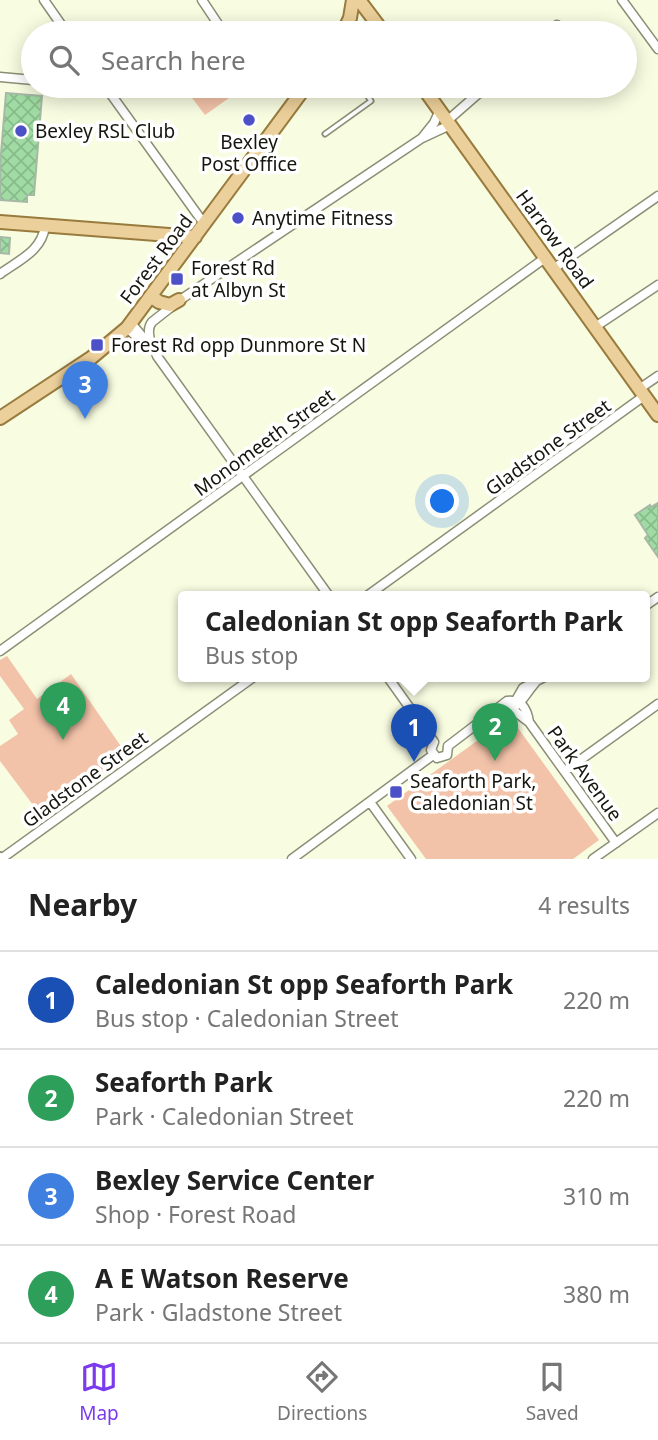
<!DOCTYPE html>
<html lang="en">
<head>
<meta charset="utf-8">
<style>
	body { margin:0; font-family:"Noto Sans",sans-serif; background:#f6f6f6; color:#222 }
	.you { position:absolute; left:443px; top:502px; width:24px; height:24px; margin:-18px; border:5px solid #fff; border-radius:50%; background:#1a73e8; box-shadow:0 0 0 10px #1a73e833 }
	.badge { display:grid; place-items:center; width:46px; height:46px; border-radius:50%; background:#7c3aed; color:#fff; font-size:23px; font-weight:700 }
	.pin { position:absolute; translate:-50% -58px; filter:drop-shadow(0 2px 4px #0008) }
	.pin::after { content:''; position:absolute; top:37px; width:24px; height:21px; background:inherit; clip-path:polygon(0 0,100% 0,50% 100%) }
	.popup { position:absolute; left:178px; top:591px; width:472px; height:91px; box-sizing:border-box; display:grid; place-content:center; border-radius:7px; background:#fff; filter:drop-shadow(0 2px 5px #0005); font-size:23px; white-space:nowrap; color:#767676 }
	.popup b { font-size:26px; color:#222 }
	.popup::after { content:''; position:absolute; left:50%; top:100%; margin-left:-14px; border:14px solid transparent; border-top-color:#fff }
	.list { margin:0; padding:0; list-style:none }
	h2 { display:flex; justify-content:space-between; align-items:center; height:91px; margin:0; padding:0 28px; font-size:30px }
	h2 small { font-size:23px; font-weight:400; color:#767676 }
	.list li { display:grid; grid-template-columns:46px 1fr auto; gap:21px; align-items:center; box-sizing:border-box; height:98px; padding:0 28px; border-top:2px solid #e0e0e0 }
	.list b { display:block; font-size:26px; white-space:nowrap }
	.list p { margin:0; font-size:23px; white-space:nowrap; color:#767676 }
	.list em { font-size:23px; font-style:normal; color:#767676 }
	.icon { flex:none; width:38px; height:38px; fill:none; stroke:currentColor; stroke-width:2; stroke-linecap:round; stroke-linejoin:round }
	.map { position:relative; flex:none; width:658px; height:859px; overflow:hidden }
	.search { position:absolute; background:#fff; box-shadow:0 4px 18px #0003; left:21px; right:21px; top:21px; height:77px; display:flex; align-items:center; gap:18px; box-sizing:border-box; padding:0 24px; border-radius:38px; color:#767676; font-size:26px }
	.sheet { height:483px; background:#fff }
	nav { display:flex; justify-content:space-around; align-items:center; box-sizing:border-box; height:98px; border-top:2px solid #e0e0e0; background:#fff; font-size:19px; color:#767676 }
	nav a { display:grid; justify-items:center; gap:4px }
	nav .on { color:#7c3aed }
	.map>svg:first-child { display:block }
	.green { fill:#f3c3a9 }
	.building { fill:url(#building-cross-hatch); stroke:#a5b9a6; stroke-width:2 }
	.lines { fill:none; stroke-linecap:round; stroke-linejoin:round }
	.lane-casing { stroke:#8b8f76; stroke-width:7 }
	.street-casing { stroke:#8b8f76; stroke-width:11 }
	.secondary-casing { stroke:#8b8f76; stroke-width:14 }
	.primary-casing { stroke:#997b3e; stroke-width:16 }
	.lane { stroke:#fff; stroke-width:3.5 }
	.street { stroke:#fff; stroke-width:8 }
	.secondary { stroke:#fff; stroke-width:10 }
	.primary { stroke:#ecd09b; stroke-width:12 }
	.poi-dot { fill:#4c51c7; stroke:#fff; stroke-width:2.5 }
	.labels { text-anchor:middle; stroke-width:7; stroke-linejoin:round; paint-order:stroke }
	.poi-label { font-size:19px; fill:#15160d; stroke:#fff; text-anchor:start }
	.street-label { font-size:19px; fill:#15160d; stroke:#fff }
</style>
</head>
<body>
<div class="map">
<svg width="658" height="859" viewBox="0 0 658 859">
	<defs>
		<pattern id="building-cross-hatch" width="8" height="8" patternUnits="userSpaceOnUse" patternTransform="scale(1.75)"><rect width="8" height="8" fill="#9fdba3"/><path d="M0 0l8 8M0 8l8-8" fill="none" stroke="#88bb8b"/></pattern>
	</defs>
	<rect width="100%" height="100%" fill="#f8fce1"/>
	<path class="green" d="M200 86H242L243 88 205 115 189 94Z
		M7 656 37 699 71 674 127 755 42 817 0 761V746L18 734 9 720 24 709 0 676V660Z
		M510 717 599 840 573 859H426L387 806Z"/>
	<path class="building" d="M6 93 42 96 34 195H27V202L0 200V166Z
		M0 237 10 238 9 254 0 253Z
		M658 503V557L645 538 648 535 635 515 650 505 651 507Z"/>
	<g class="lines">
		<defs>
			<path id="lane" d="M325 134 371 101 363 89 365 86"/>
			<path id="street" d="M44 0 67 33
				M202 0 224 33
				M622 0 658 49
				M547 33 557 25
				M0 77 33 80
				M105 86 205 225
				M260 86 262 89
				M447 121 487 86
				M422 138 434 123 440 110
				M553 269 658 196
				M0 274C19 260 42 251 45 226
				M131 323 148 343
				M595 327 658 285
				M127 328 148 347
				M157 356 329 596
				M159 359C153 349 144 332 152 322L180 300 422 138 450 125
				M639 389 658 376
				M367 596 644 396
				M645 606 658 597
				M0 651 545 258
				M387 676 434 742
				M515 702 523 688 546 676
				M513 710 529 722 616 843
				M495 712C523 707 518 703 535 683
				M434 742 431 750 437 758 447 755 448 746
				M448 746 507 701C522 699 527 709 529 722
				M565 771 658 704
				M370 802 411 859
				M1 859 255 676
				M292 859 433 755
				M593 859 658 813"/>
			<path id="secondary" d="M0 858 1 859"/>
			<path id="primary" d="M359 0 384 33
				M343 33 350 18 353 0
				M422 86 658 415
				M0 222 195 237
				M152 297 159 302 170 305 179 300
				M0 418 91 358 127 328 306 86"/>
		</defs>
		<use href="#lane" class="lane-casing"/>
		<use href="#street" class="street-casing"/>
		<use href="#secondary" class="secondary-casing"/>
		<use href="#primary" class="primary-casing"/>
		<use href="#lane" class="lane"/>
		<use href="#street" class="street"/>
		<use href="#secondary" class="secondary"/>
		<use href="#primary" class="primary"/>
	</g>
	<g class="poi-dot">
		<circle cx="249" cy="120" r="7"/>
		<circle cx="21" cy="131" r="7"/>
		<circle cx="238" cy="218" r="7"/>
		<rect x="170" y="272" width="14" height="14" rx="3.5"/>
		<rect x="90" y="338" width="14" height="14" rx="3.5"/>
		<rect x="389" y="785" width="14" height="14" rx="3.5"/>
	</g>
	<g class="labels">
		<g class="poi-label">
			<text x="35" y="138">Bexley RSL Club</text>
			<text x="249" y="149" text-anchor="middle">Bexley<tspan x="249" dy="22">Post Office</tspan></text>
			<text x="252" y="225">Anytime Fitness</text>
			<text x="191" y="275">Forest Rd<tspan x="191" dy="22">at Albyn St</tspan></text>
			<text x="111" y="352">Forest Rd opp Dunmore St N</text>
			<text x="410" y="788">Seaforth Park,<tspan x="410" dy="22">Caledonian St</tspan></text>
		</g>
		<g class="street-label">
			<text transform="translate(555 239) rotate(54)" y="7">Harrow Road</text>
			<text transform="translate(156 259) rotate(-53)" y="7">Forest Road</text>
			<text transform="translate(264 442) rotate(-36)" y="7">Monomeeth Street</text>
			<text transform="translate(548 447) rotate(-36)" y="7">Gladstone Street</text>
			<text transform="translate(585 773) rotate(54)" y="7">Park Avenue</text>
			<text transform="translate(85 779) rotate(-36)" y="7">Gladstone Street</text>
		</g>
	</g>
</svg>
<div class="you"></div>
<div class="pin badge" style="left:414px;top:762px;background:#1a4fb4">1</div>
<div class="popup"><b>Caledonian St opp Seaforth Park</b>Bus stop</div>
<div class="pin badge" style="left:495px;top:761px;background:#2e9e5b">2</div>
<div class="pin badge" style="left:85px;top:419px;background:#3f7fe0">3</div>
<div class="pin badge" style="left:63px;top:740px;background:#2e9e5b">4</div>
<div class="search"><svg class="icon" aria-label="search" viewBox="0 0 24 24"><circle cx="10" cy="10" r="6"/><path d="M15 15l6 6"/></svg>Search here</div>
</div>
<section class="sheet">
<h2>Nearby<small>4 results</small></h2>
<ul class="list">
<li><span class="badge" style="background:#1a4fb4">1</span><div><b>Caledonian St opp Seaforth Park</b><p>Bus stop · Caledonian Street</p></div><em>220 m</em></li>
<li><span class="badge" style="background:#2e9e5b">2</span><div><b>Seaforth Park</b><p>Park · Caledonian Street</p></div><em>220 m</em></li>
<li><span class="badge" style="background:#3f7fe0">3</span><div><b>Bexley Service Center</b><p>Shop · Forest Road</p></div><em>310 m</em></li>
<li><span class="badge" style="background:#2e9e5b">4</span><div><b>A E Watson Reserve</b><p>Park · Gladstone Street</p></div><em>380 m</em></li>
</ul>
</section>
<nav>
<a class="on"><svg class="icon" aria-label="map" viewBox="0 0 24 24"><path d="M3 6l6-2 6 2 6-2v14l-6 2-6-2-6 2zM9 4v14M15 6v14"/></svg>Map</a>
<a><svg class="icon" aria-label="directions" viewBox="0 0 24 24"><path d="M12 3l9 9-9 9-9-9zM9 14v-3h6M13 9l2 2-2 2"/></svg>Directions</a>
<a><svg class="icon" aria-label="saved" viewBox="0 0 24 24"><path d="M7 4h10v16l-5-4-5 4z"/></svg>Saved</a>
</nav>
</body>
</html>
